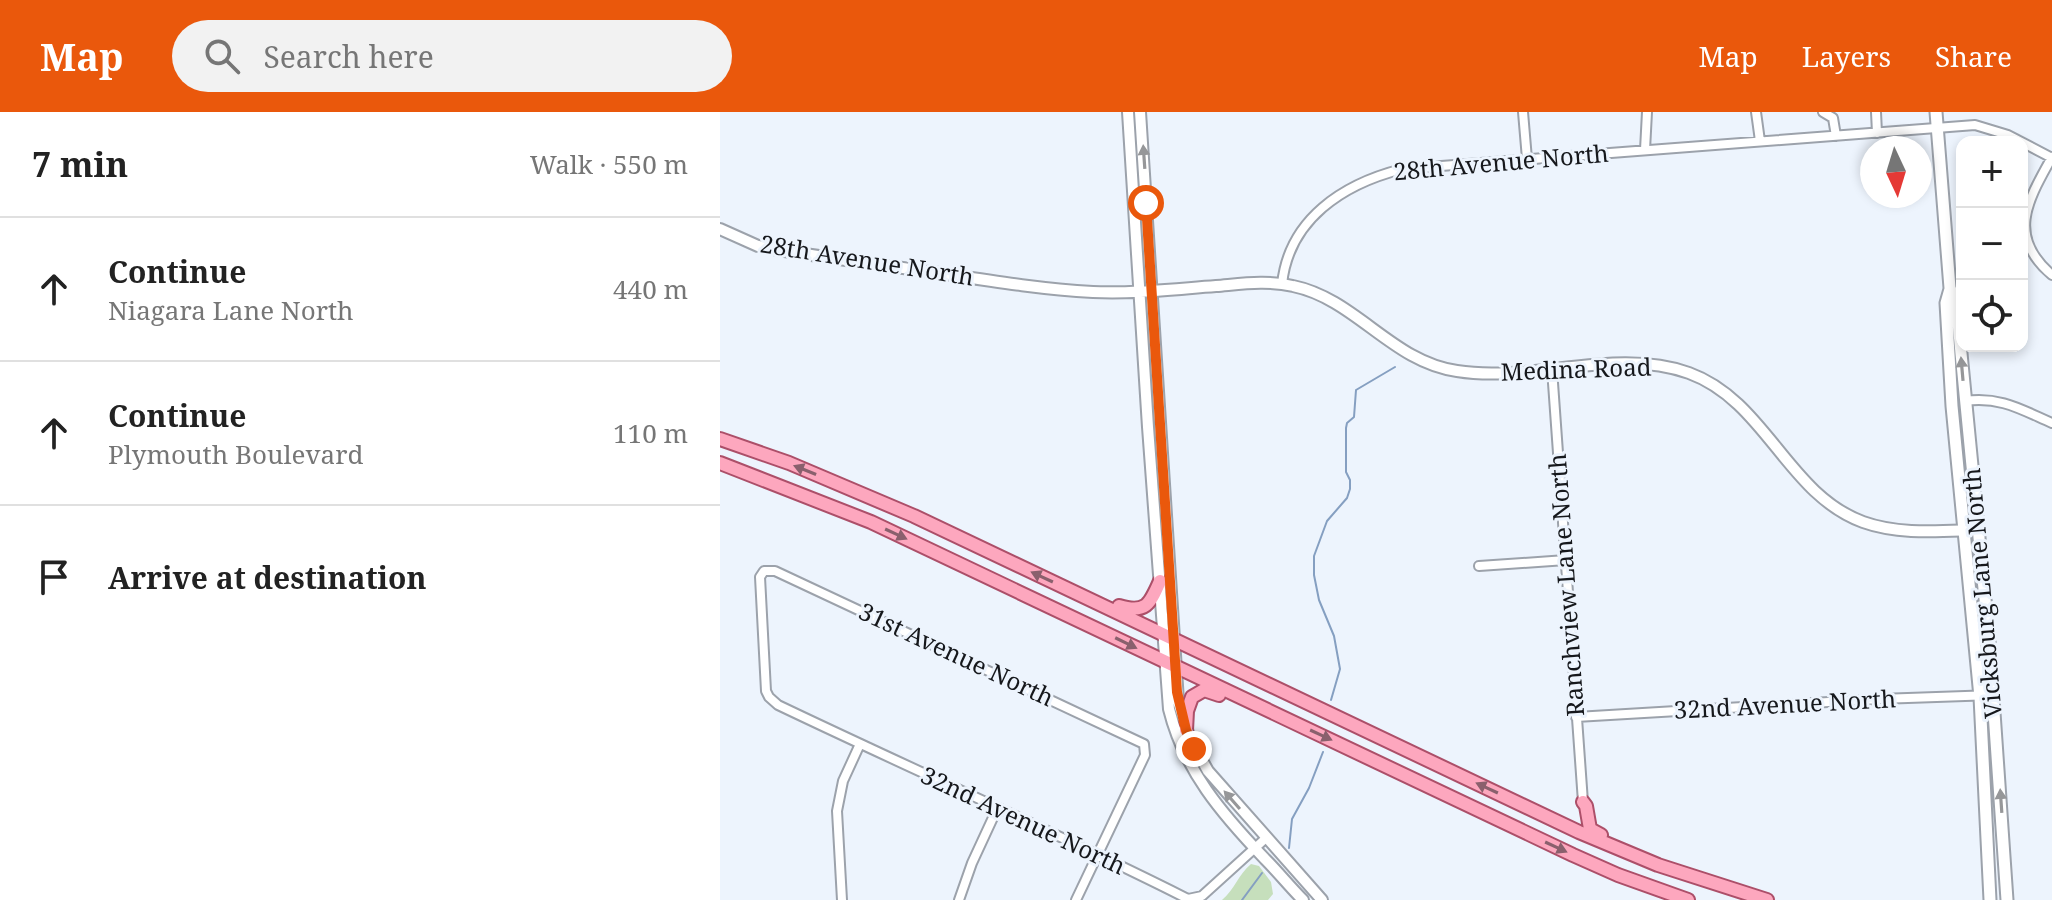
<!DOCTYPE html>
<html lang="en">
<head>
<meta charset="utf-8">
<style>
	body { margin:0; font-family:"Noto Serif",serif; background:#f2f2f2; color:#222 }
	.controls { position:absolute; right:24px; top:24px; display:grid; overflow:hidden; border-radius:16px; box-shadow:0 4px 12px #0003 }
	.controls button { width:72px; height:72px; display:grid; place-items:center; padding:0; border:0; border-bottom:2px solid #e0e0e0; background:#fff; color:#222; font:40px sans-serif }
	.compass { position:absolute; left:1140px; top:24px; width:72px; height:72px; border-radius:50%; background:#fff; box-shadow:0 4px 12px #0003; rotate:176deg }
	.stop { position:absolute; width:24px; height:24px; margin:-18px; border:6px solid #ea580c; border-radius:50%; background:#fff }
	.stop.end { background:#ea580c; border-color:#fff; box-shadow:0 2px 8px #0008 }
	.list { margin:0; padding:0; list-style:none }
	h2 { display:flex; justify-content:space-between; align-items:center; height:104px; margin:0; padding:0 32px; font-size:34px }
	h2 small { font-size:26px; font-weight:400; color:#767676 }
	.list li { display:grid; grid-template-columns:52px 1fr auto; gap:24px; align-items:center; box-sizing:border-box; height:144px; padding:0 32px; border-top:2px solid #e0e0e0 }
	.list b { display:block; font-size:30px; white-space:nowrap }
	.list p { margin:0; font-size:26px; white-space:nowrap; color:#767676 }
	.list em { font-size:26px; font-style:normal; color:#767676 }
	.icon { flex:none; width:44px; height:44px; fill:none; stroke:currentColor; stroke-width:2; stroke-linecap:round; stroke-linejoin:round }
	.map { position:relative; flex:none; width:1332px; height:788px; overflow:hidden }
	header { display:flex; align-items:center; gap:48px; box-sizing:border-box; height:112px; padding:0 40px; background:#ea580c; color:#fff }
	header strong { font-size:38px }
	nav { display:flex; gap:44px; margin-inline-start:auto; font-size:28px }
	.search { width:560px; height:72px; background:#f2f2f2; display:flex; align-items:center; gap:20px; box-sizing:border-box; padding:0 28px; border-radius:44px; color:#767676; font-size:30px }
	main { display:flex }
	aside { flex:1; background:#fff }
	.map>svg:first-child { display:block }
	.green { fill:#c6dfbc }
	.lines { fill:none; stroke-linecap:round; stroke-linejoin:round }
	.stream { stroke:#859fc1; stroke-width:2 }
	.minor-casing { stroke:#9ca2ab; stroke-width:12 }
	.tertiary-casing { stroke:#9ca2ab; stroke-width:14 }
	.secondary-casing { stroke:#9ca2ab; stroke-width:15 }
	.primary-casing { stroke:#ac4f69; stroke-width:16 }
	.minor { stroke:#fff; stroke-width:8 }
	.tertiary { stroke:#fff; stroke-width:10 }
	.secondary { stroke:#fff; stroke-width:11 }
	.primary { stroke:#fda7be; stroke-width:12 }
	.oneway { fill:#969799 }
	.oneway2 { fill:#8a606d }
	.route { stroke:#ea580c; stroke-width:10 }
	.labels { text-anchor:middle; stroke-width:6; stroke-linejoin:round; paint-order:stroke }
	.street-label { font-size:24px; fill:#16181c; stroke:#edf4fd }
</style>
</head>
<body>
<header>
<strong>Map</strong>
<div class="search"><svg class="icon" aria-label="search" viewBox="0 0 24 24"><circle cx="10" cy="10" r="6"/><path d="M15 15l6 6"/></svg>Search here</div>
<nav><a>Map</a><a>Layers</a><a>Share</a></nav>
</header>
<main>
<aside>
<h2>7 min<small>Walk · 550 m</small></h2>
<ul class="list">
<li><svg class="icon" aria-label="ahead" viewBox="0 0 24 24"><path d="M12 20V5M6 11l6-6 6 6"/></svg><div><b>Continue</b><p>Niagara Lane North</p></div><em>440 m</em></li>
<li><svg class="icon" aria-label="ahead" viewBox="0 0 24 24"><path d="M12 20V5M6 11l6-6 6 6"/></svg><div><b>Continue</b><p>Plymouth Boulevard</p></div><em>110 m</em></li>
<li><svg class="icon" aria-label="arrive" viewBox="0 0 24 24"><path d="M6 21V4h12l-3 4 3 4H6"/></svg><div><b>Arrive at destination</b></div></li>
</ul>
</aside>
<div class="map">
<svg width="1332" height="788" viewBox="0 0 1332 788">
	<rect width="100%" height="100%" fill="#edf4fd"/>
	<path class="green" d="M531 752 539 754 551 770 553 782 548 788H502C515 777 518 763 531 752Z"/>
	<g class="lines">
		<path class="stream" d="M611 588 620 557 614 524 599 488 594 463V444L607 409 627 386 630 377V368L626 360V316L627 311 634 305 636 278 675 255
			M569 736 572 707 589 676 603 640
			M522 788 542 761"/>
		<defs>
			<path id="minor" d="M803 0 807 47
				M1036 0 1040 29
				M1103 0 1113 6 1116 24
				M1156 0 1157 21
				M925 38 927 0
				M1332 45C1308 88 1286 124 1332 163
				M562 172C569 107 623 72 682 57L1255 13 1288 23 1332 46
				M832 257 863 690
				M1245 289C1280 284 1302 298 1332 311
				M759 454 846 448
				M856 605 1159 587 1274 583
				M122 788 117 699 123 669 140 632
				M239 788 252 751 277 697
				M356 788 425 643 424 632 55 459H44L40 465 46 579 49 585 58 593C194 658 333 719 468 787L482 784 546 726"/>
			<path id="tertiary" d="M408 0 428 315 449 597C464 658 502 702 545 747 558 760 570 775 583 788
				M420 0 458 589 470 627 488 659 602 788
				M0 117 38 134 58 138C110 146 161 153 212 160 265 168 319 177 373 180 413 182 455 177 496 174 521 172 547 168 573 174 636 187 672 250 737 259 812 271 896 235 969 261 1046 289 1067 382 1143 410 1179 423 1220 419 1258 418"/>
			<path id="secondary" d="M1216 0 1230 176 1236 190 1269 528 1287 788
				M1230 177 1226 191 1232 294 1260 585 1270 788"/>
			<path id="primary" d="M0 327 69 351 194 404 859 720 938 753 1047 788
				M0 351 151 410 853 743 898 763 968 788
				M399 494C426 502 430 492 440 469
				M466 618 467 599 472 585 484 578 499 583
				M863 690 866 694 870 717 881 723"/>
		</defs>
		<use href="#minor" class="minor-casing"/>
		<use href="#tertiary" class="tertiary-casing"/>
		<use href="#secondary" class="secondary-casing"/>
		<use href="#primary" class="primary-casing"/>
		<use href="#minor" class="minor"/>
		<use href="#tertiary" class="tertiary"/>
		<use href="#secondary" class="secondary"/>
		<use href="#primary" class="primary"/>
	</g>
	<defs><path id="oneway-solid" d="M-6-.8H1V-3.2L6.5 0L1 3.2V.8H-6Z" transform="scale(2)"/></defs>
	<g class="oneway">
		<use href="#oneway-solid" transform="translate(424 45) rotate(-94)"/>
		<use href="#oneway-solid" transform="translate(1242 257) rotate(-95)"/>
		<use href="#oneway-solid" transform="translate(512 688) rotate(-131)"/>
		<use href="#oneway-solid" transform="translate(1281 689) rotate(-94)"/>
	</g>
	<g class="oneway2">
		<use href="#oneway-solid" transform="translate(85 358) rotate(-158)"/>
		<use href="#oneway-solid" transform="translate(176 422) rotate(25)"/>
		<use href="#oneway-solid" transform="translate(322 465) rotate(-155)"/>
		<use href="#oneway-solid" transform="translate(406 531) rotate(26)"/>
		<use href="#oneway-solid" transform="translate(601 623) rotate(25)"/>
		<use href="#oneway-solid" transform="translate(767 676) rotate(-155)"/>
		<use href="#oneway-solid" transform="translate(836 735) rotate(25)"/>
	</g>
	<g class="lines">
		<path class="route" d="M426 91 457 580 466 618 474 637"/>
	</g>
	<g class="labels">
		<g class="street-label">
			<text transform="translate(781 51) rotate(-5)" y="8">28th Avenue North</text>
			<text transform="translate(147 149) rotate(9)" y="8">28th Avenue North</text>
			<text transform="translate(856 258) rotate(-2)" y="8">Medina Road</text>
			<text transform="translate(847 473) rotate(-94)" y="8">Ranchview Lane North</text>
			<text transform="translate(1263 481) rotate(-95)" y="8">Vicksburg Lane North</text>
			<text transform="translate(236 543) rotate(25)" y="8">31st Avenue North</text>
			<text transform="translate(1065 593) rotate(-3)" y="8">32nd Avenue North</text>
			<text transform="translate(303 709) rotate(25)" y="8">32nd Avenue North</text>
		</g>
	</g>
</svg>
<div class="controls">
<button>+</button>
<button>−</button>
<button><svg class="icon" aria-label="locate" viewBox="0 0 24 24"><circle cx="12" cy="12" r="6"/><path d="M12 2v4M12 18v4M2 12h4M18 12h4"/></svg></button>
</div>
<svg class="compass" viewBox="-18 -18 36 36"><path d="M0-13l5 13h-10z" fill="#e53935"/><path d="M0 13l5-13h-10z" fill="#767676"/></svg>
<div class="stop" style="left:426px;top:91px"></div>
<div class="stop end" style="left:474px;top:637px"></div>
</div>
</main>
</body>
</html>
